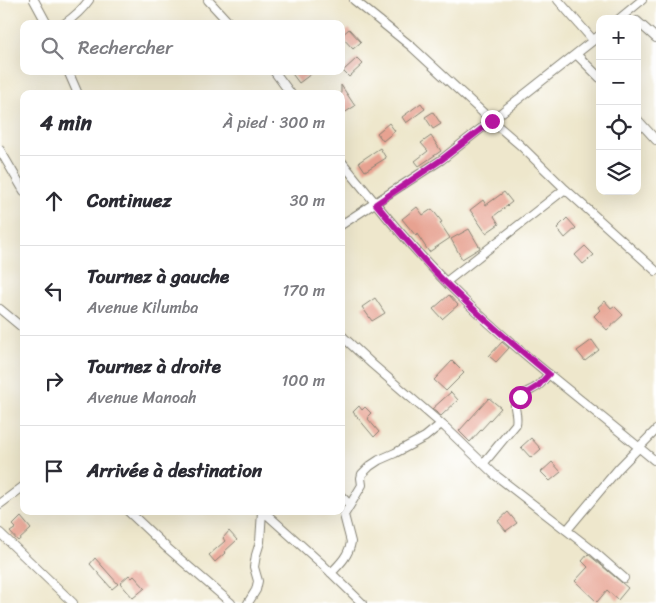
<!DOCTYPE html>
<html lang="fr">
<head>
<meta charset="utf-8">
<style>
	body { margin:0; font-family:Sriracha,sans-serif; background:#f7f7f7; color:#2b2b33 }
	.controls { position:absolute; right:15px; top:15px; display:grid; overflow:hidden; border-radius:10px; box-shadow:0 5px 20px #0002 }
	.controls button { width:45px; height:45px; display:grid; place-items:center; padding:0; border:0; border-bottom:1px solid #e1e1e2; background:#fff; color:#2b2b33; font:25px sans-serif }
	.stop { position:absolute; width:15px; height:15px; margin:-11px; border:4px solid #b5179e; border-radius:50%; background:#fff }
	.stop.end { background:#b5179e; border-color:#fff; box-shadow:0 1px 5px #0008 }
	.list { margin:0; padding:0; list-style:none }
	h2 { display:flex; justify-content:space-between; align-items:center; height:65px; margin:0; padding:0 20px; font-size:21px }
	h2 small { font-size:16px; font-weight:400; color:#7c7c81 }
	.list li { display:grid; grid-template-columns:32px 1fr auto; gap:15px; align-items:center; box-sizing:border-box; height:90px; padding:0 20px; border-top:1px solid #e1e1e2 }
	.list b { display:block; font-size:19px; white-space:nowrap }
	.list p { margin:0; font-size:16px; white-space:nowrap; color:#7c7c81 }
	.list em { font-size:16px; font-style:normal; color:#7c7c81 }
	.icon { flex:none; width:28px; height:28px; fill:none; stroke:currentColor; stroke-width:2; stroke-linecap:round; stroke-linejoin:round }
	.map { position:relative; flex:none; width:656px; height:603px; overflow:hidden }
	.search { position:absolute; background:#fff; box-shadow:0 5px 20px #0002; left:20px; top:20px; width:325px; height:55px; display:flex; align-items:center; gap:12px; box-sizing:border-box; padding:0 18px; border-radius:10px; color:#7c7c81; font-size:19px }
	.panel { position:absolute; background:#fff; box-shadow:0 5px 20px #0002; left:20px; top:90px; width:325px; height:425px; border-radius:10px }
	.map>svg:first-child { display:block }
	.building { fill:#e7a291 }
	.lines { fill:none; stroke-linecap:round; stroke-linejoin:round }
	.minor-casing { stroke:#858274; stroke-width:10 }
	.minor { stroke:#fff; stroke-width:8 }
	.route { stroke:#b5179e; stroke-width:6 }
</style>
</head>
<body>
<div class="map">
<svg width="656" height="603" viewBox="0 0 656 603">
	<rect width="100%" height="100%" fill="#fff"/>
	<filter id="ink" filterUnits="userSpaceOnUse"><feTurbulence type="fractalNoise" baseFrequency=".02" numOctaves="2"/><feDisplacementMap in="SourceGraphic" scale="10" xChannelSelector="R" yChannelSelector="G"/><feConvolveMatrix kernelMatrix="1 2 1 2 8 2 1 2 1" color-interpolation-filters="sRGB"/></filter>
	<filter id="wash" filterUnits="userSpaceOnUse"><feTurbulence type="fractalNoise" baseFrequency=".0096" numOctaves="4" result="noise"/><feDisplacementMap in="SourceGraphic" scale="20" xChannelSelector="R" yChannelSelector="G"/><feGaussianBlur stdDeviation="1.12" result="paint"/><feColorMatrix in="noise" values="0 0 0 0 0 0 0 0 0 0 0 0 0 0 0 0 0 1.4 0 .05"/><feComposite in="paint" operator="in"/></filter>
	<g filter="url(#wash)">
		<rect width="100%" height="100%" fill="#eee7cc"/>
		<g id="blocks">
			<path class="building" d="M349 29 361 42 353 49 341 36Z
				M357 58 363 64 349 77 343 71Z
				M290 71H315L299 83Z
				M341 85 355 106 341 115Z
				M421 103 425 109 406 123 402 117Z
				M433 112 441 124 433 129 425 117Z
				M389 123 395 131 383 141 377 133Z
				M431 136 441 151 419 166 415 161 428 151 421 143Z
				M380 148 386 158 365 171 359 162Z
				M504 192 512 202 494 216 499 224 486 233 470 210 483 200 486 205Z
				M417 207 423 215 432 209 442 222 440 223 450 238 429 252 417 234 416 236 402 219Z
				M567 218 576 228 565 238 557 228Z
				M469 229 480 248 462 259 451 239Z
				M585 246 594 255 583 264 575 255Z
				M449 295 458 305 442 319 433 309Z
				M375 298 385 313 372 321 362 307Z
				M605 301 611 308 614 306 623 315 607 330 594 316 600 310 598 307Z
				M592 340 599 350 585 361 577 351Z
				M502 342 509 348 496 362 489 356Z
				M452 361 464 373 446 391 434 380Z
				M451 392 458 400 441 416 432 409Z
				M489 398 501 408 470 442 459 431Z
				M359 406 362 410 365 407 371 413 368 416 369 418 368 419 379 432 374 437 353 412Z
				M531 438 541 449 531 458 521 447Z
				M552 462 561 472 550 481 541 472Z
				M508 512 517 523 506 531 498 521Z
				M21 517 31 529 18 541 10 532 16 528 13 525Z
				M229 531 237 540 224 552 225 553 215 562 209 555 225 541 223 538Z
				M588 554 628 588 618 600 607 590 597 602 575 581 588 567 582 561Z
				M95 558 118 584 112 589 90 564Z
				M129 575 132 578 134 576 145 588 133 598 120 583Z"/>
		</g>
	</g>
	<g filter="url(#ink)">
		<use href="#blocks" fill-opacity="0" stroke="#858274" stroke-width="1"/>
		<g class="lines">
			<defs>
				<path id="minor" d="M34 0 47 24
					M208 0 230 24
					M354 0 412 47 492 121 520 145 565 189 656 271
					M558 0 593 40
					M619 19 642 0
					M637 21 656 38
					M64 24C74 17 82 10 89 0
					M576 54 600 78
					M68 71 78 94
					M274 71 291 94
					M637 119 656 140
					M0 150 24 191
					M341 161C379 208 418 256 462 298 522 356 590 406 654 460
					M341 225 441 160 600 35
					M446 282 565 189
					M0 309 24 329
					M341 335 372 364 446 428 494 474 592 550 624 578
					M483 464 516 424C518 415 514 409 515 404 517 395 531 391 538 386 542 383 545 378 549 374
					M341 496 350 505
					M0 504 24 486
					M128 511 166 547 231 603
					M263 511 322 564 362 603
					M567 530 619 468 656 430
					M0 533 73 603
					M331 573C340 564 349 555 351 542L344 515 362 485 361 478 362 474 370 466 379 460 395 453 425 437 441 424
					M248 603 256 590 258 581 254 567 256 555 260 542 262 511"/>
			</defs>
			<use href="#minor" class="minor-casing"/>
			<use href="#minor" class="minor"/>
		</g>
	</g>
	<g class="lines" filter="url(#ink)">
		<path class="route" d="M492 121 441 160 376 204C394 226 413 248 433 270 469 307 509 341 549 374L538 386 520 397"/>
	</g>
</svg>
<div class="controls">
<button>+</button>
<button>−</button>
<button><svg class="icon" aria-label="locate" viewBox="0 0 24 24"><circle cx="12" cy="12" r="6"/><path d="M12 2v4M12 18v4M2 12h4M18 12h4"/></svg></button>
<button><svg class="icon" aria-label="layers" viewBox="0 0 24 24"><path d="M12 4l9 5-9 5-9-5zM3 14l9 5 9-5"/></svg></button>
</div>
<div class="stop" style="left:520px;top:397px"></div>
<div class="stop end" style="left:492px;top:121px"></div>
<div class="search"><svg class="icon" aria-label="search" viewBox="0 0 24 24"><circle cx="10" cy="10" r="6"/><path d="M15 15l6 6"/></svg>Rechercher</div>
<section class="panel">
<h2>4 min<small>À pied · 300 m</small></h2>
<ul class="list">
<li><svg class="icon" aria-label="ahead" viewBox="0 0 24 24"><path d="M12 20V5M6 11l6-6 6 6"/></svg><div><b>Continuez</b></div><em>30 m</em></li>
<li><svg class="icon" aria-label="left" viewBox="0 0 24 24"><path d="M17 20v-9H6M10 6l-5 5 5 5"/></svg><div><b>Tournez à gauche</b><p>Avenue Kilumba</p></div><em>170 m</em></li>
<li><svg class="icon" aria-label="right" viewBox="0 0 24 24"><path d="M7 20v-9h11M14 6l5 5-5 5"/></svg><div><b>Tournez à droite</b><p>Avenue Manoah</p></div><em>100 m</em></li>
<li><svg class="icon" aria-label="arrive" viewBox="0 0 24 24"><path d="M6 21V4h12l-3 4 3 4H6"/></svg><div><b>Arrivée à destination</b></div></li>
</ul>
</section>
</div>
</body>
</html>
